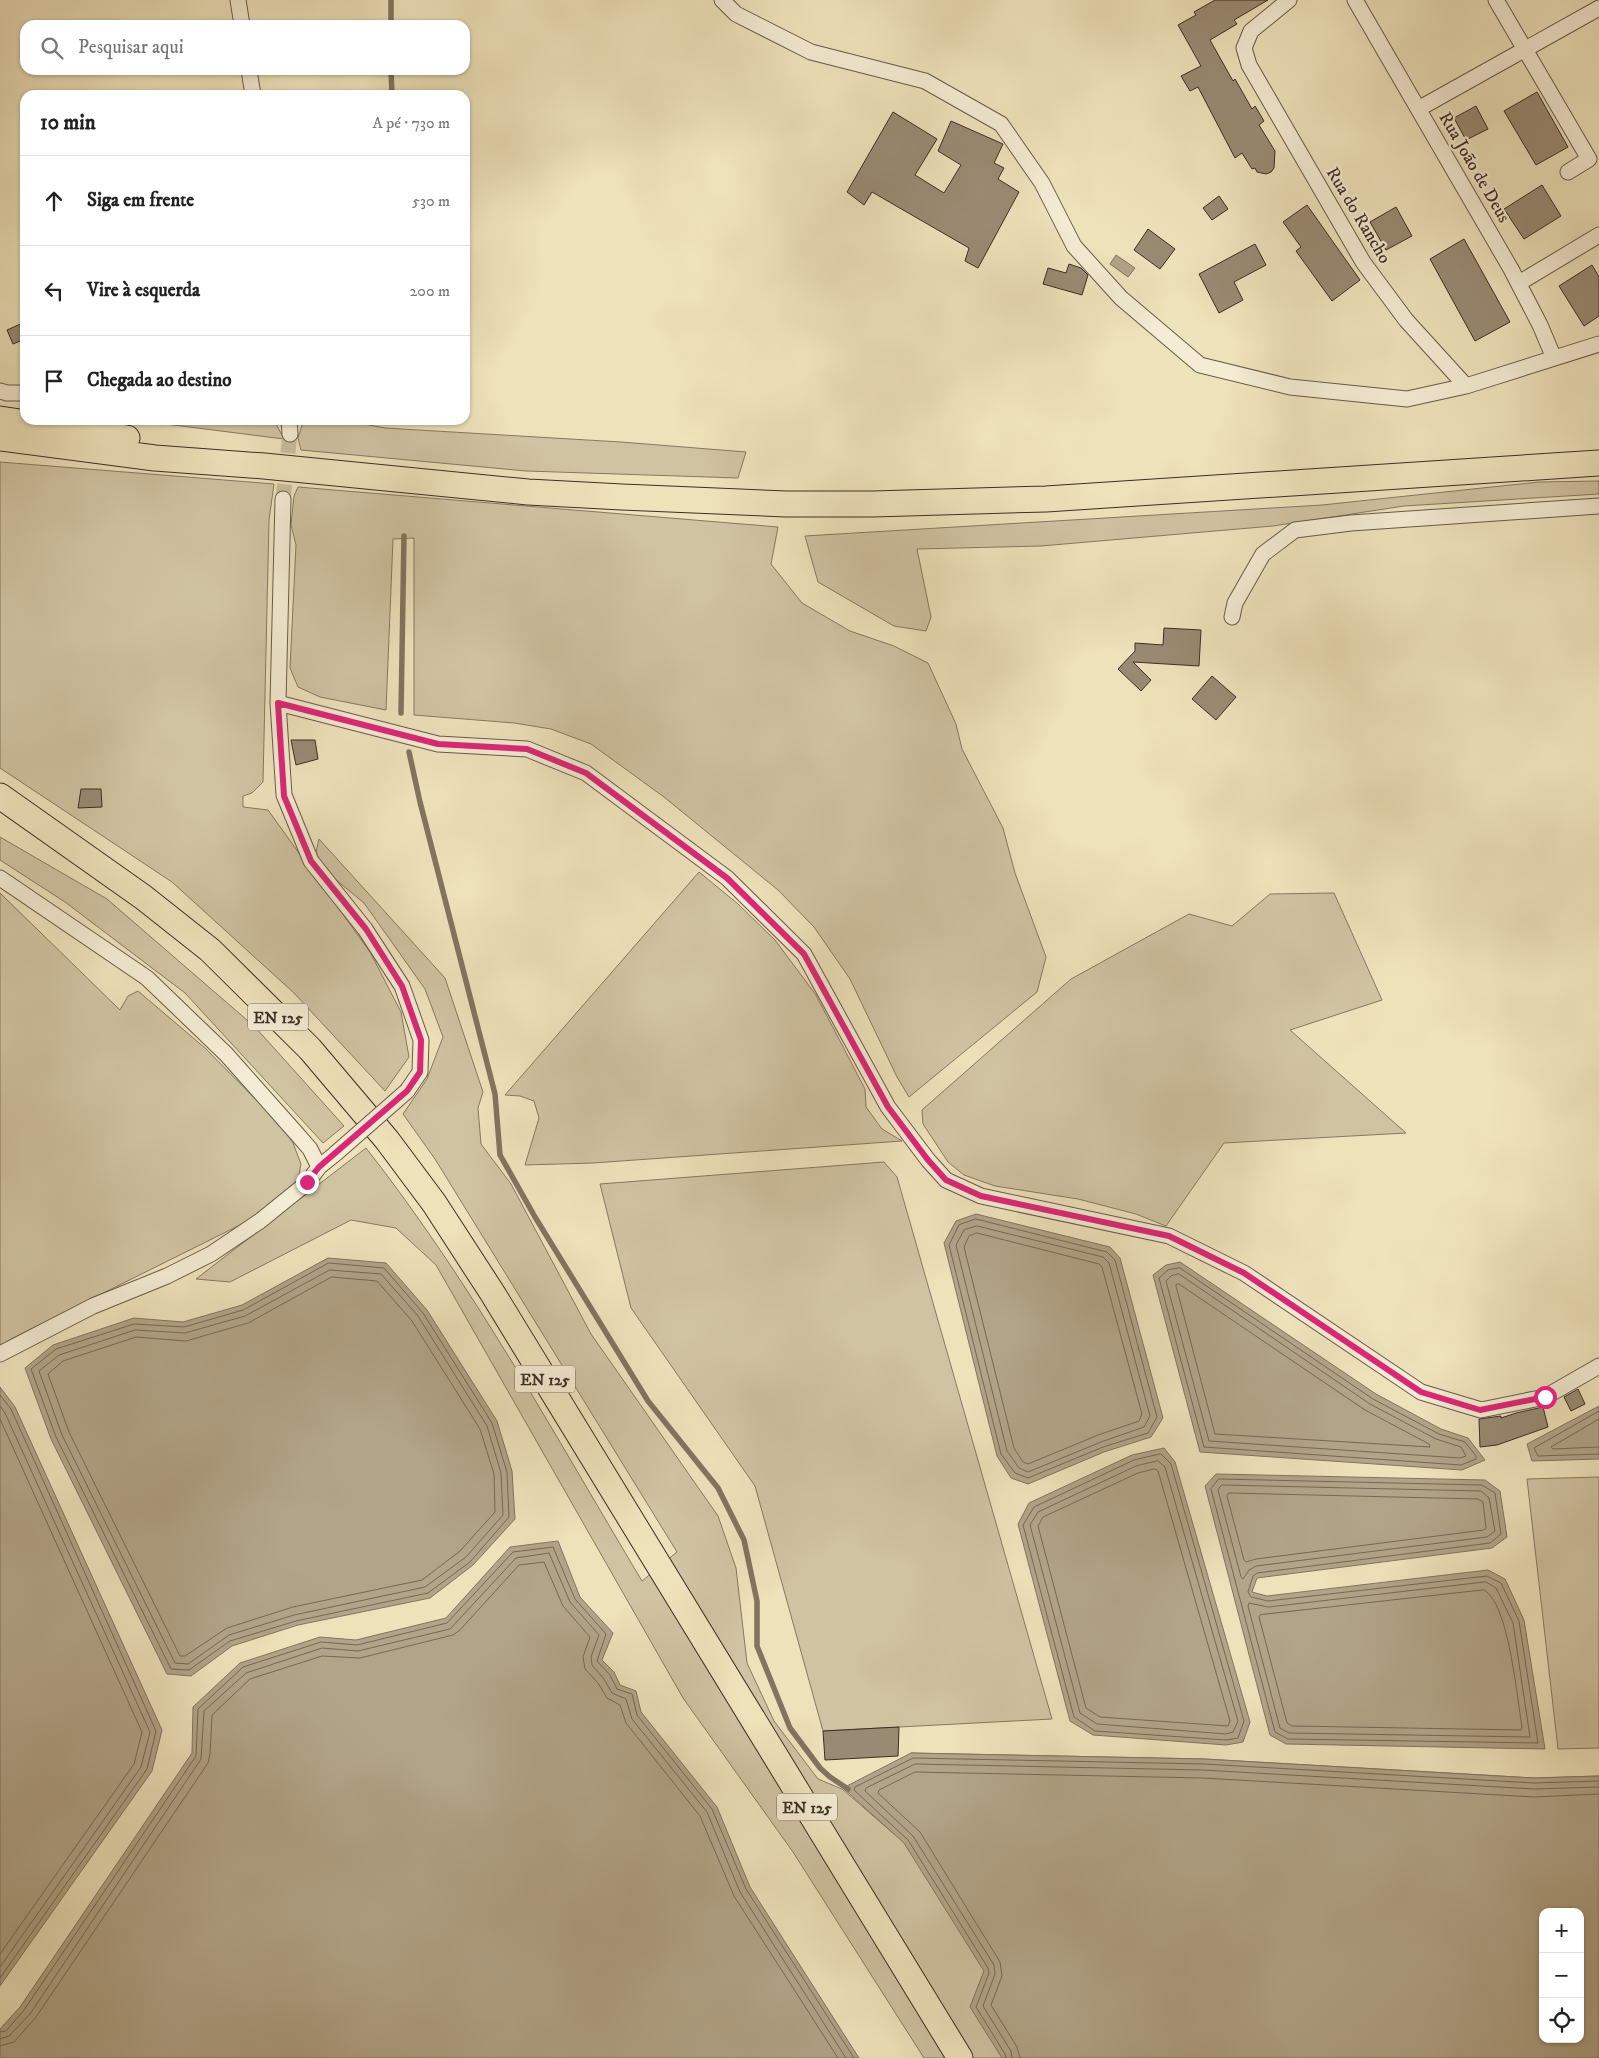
<!DOCTYPE html>
<html lang="pt">
<head>
<meta charset="utf-8">
<style>
	body { margin:0; font-family:"IM FELL DW Pica",serif; background:#f6f6f6; color:#222 }
	.controls { position:absolute; right:15px; bottom:15px; display:grid; overflow:hidden; border-radius:10px; box-shadow:0 1px 4px #0004 }
	.controls button { width:45px; height:45px; display:grid; place-items:center; padding:0; border:0; border-bottom:1px solid #e0e0e0; background:#fff; color:#222; font:25px sans-serif }
	.stop { position:absolute; width:15px; height:15px; margin:-11px; border:4px solid #db2777; border-radius:50%; background:#fff }
	.stop.end { background:#db2777; border-color:#fff; box-shadow:0 1px 5px #0008 }
	.list { margin:0; padding:0; list-style:none }
	h2 { display:flex; justify-content:space-between; align-items:center; height:65px; margin:0; padding:0 20px; font-size:21px }
	h2 small { font-size:16px; font-weight:400; color:#767676 }
	.list li { display:grid; grid-template-columns:32px 1fr auto; gap:15px; align-items:center; box-sizing:border-box; height:90px; padding:0 20px; border-top:1px solid #e0e0e0 }
	.list b { display:block; font-size:19px; white-space:nowrap }
	.list em { font-size:16px; font-style:normal; color:#767676 }
	.icon { flex:none; width:28px; height:28px; fill:none; stroke:currentColor; stroke-width:2; stroke-linecap:round; stroke-linejoin:round }
	.map { position:relative; flex:none; width:1599px; height:2058px; overflow:hidden }
	.search { position:absolute; background:#fff; box-shadow:0 1px 4px #0004; left:20px; top:20px; width:450px; height:55px; display:flex; align-items:center; gap:12px; box-sizing:border-box; padding:0 18px; border-radius:15px; color:#767676; font-size:19px }
	.panel { position:absolute; background:#fff; box-shadow:0 1px 4px #0004; left:20px; top:90px; width:450px; height:335px; border-radius:15px }
	.map>svg:first-child { display:block }
	.green { fill:#d0c3a2; stroke:#867864 }
	.water { fill:#b1a488; stroke:#827460; fill-rule:evenodd }
	.lines { fill:none; stroke-linecap:round; stroke-linejoin:round }
	.shore { stroke:#766856; stroke-width:1 }
	.stream { stroke:#827460; stroke-width:5.5 }
	.building { fill:#998b73; stroke:#3c2c25 }
	.street-tunnel { stroke:#cabe9d; stroke-width:15; stroke-dasharray:15 8; stroke-linecap:butt }
	.street-casing { stroke:#685a4a; stroke-width:17 }
	.primary-casing { stroke:#3c2c25; stroke-width:27 }
	.street { stroke:#f4ecd3; stroke-width:15 }
	.primary { stroke:#eee2bb; stroke-width:25 }
	.street-bridge-casing { stroke:#685a4a; stroke-width:17; stroke-linecap:butt }
	.street-bridge { stroke:#f4ecd3; stroke-width:15 }
	.route { stroke:#db2777; stroke-width:6 }
	.labels { text-anchor:middle; stroke-width:4.5; stroke-linejoin:round; paint-order:stroke }
	.shield { fill:#f4ecd3; stroke:#736659; stroke-width:1 }
	.shield-label { font-size:16px; font-weight:bold; fill:#3c2c25 }
	.street-label { font-size:18px; fill:#3c2c25; stroke:#f4ecd3 }
</style>
</head>
<body>
<div class="map">
<svg width="1599" height="2058" viewBox="0 0 1599 2058">
	<rect width="100%" height="100%" fill="#eee2bb"/>
	<filter id="stains"><feTurbulence type="fractalNoise" baseFrequency=".004" numOctaves="4"/><feColorMatrix values="0 0 0 0 .2 0 0 0 0 .09 0 0 0 0 .02 0 0 0 .5 -.17"/></filter>
	<radialGradient id="worn" r=".72"><stop offset=".6" stop-color="#630" stop-opacity="0"/><stop offset="1" stop-color="#630" stop-opacity=".3"/></radialGradient>
	<path class="green" d="M134 420H274L284 439Z
		M310 420H343L385 428 621 442 746 452 738 478 526 471 301 450 298 438 303 422Z
		M0 462 274 484 269 520 263 782 252 793 243 796V807L268 810 370 952 401 1012 409 1057 385 1091 294 993 172 882 0 768Z
		M1599 481V494L1404 506 1273 526 1041 546 917 549 931 617 926 631 894 626 818 582 805 536 1322 505 1539 482Z
		M298 487 778 527 771 564 802 603 850 631 894 646 928 663 956 724 962 749 1003 828 1015 873 1046 957 1037 992 909 1097 897 1077 850 979 814 927 778 890 664 797 591 744 551 729 514 723 414 715V538L393 539 386 710 320 697 298 687 290 668 296 545 291 525 294 496Z
		M0 837 107 899 255 1027 344 1126 323 1143 185 993 65 902 0 860Z
		M319 839 445 978 483 1092 478 1108 481 1144 511 1184 591 1334 718 1516 736 1568 747 1663 774 1721 818 1779 842 1789 894 1834 911 1753 1204 1759 1534 1778 1599 1776 1580 1912H1543L1430 2058H924L793 1852 683 1698 436 1265 396 1228 351 1220 230 1282 196 1279 366 1148C472 1283 554 1434 642 1581L677 1552 435 1159 403 1114 427 1079 443 1037 425 989 364 903 323 869 316 852Z
		M699 872 738 904 775 940 816 995 865 1089 866 1107 882 1129 902 1141 593 1163 525 1165 539 1118 534 1101 520 1096 505 1095Z
		M0 893 120 1010 128 996 138 991 205 1048 281 1125 293 1143 301 1164 298 1180 248 1221 11 1339 0 1346Z
		M1334 893 1382 1000 1290 1030 1406 1133 1224 1143 1166 1226 1136 1214 1078 1199 995 1186 964 1175 948 1162 923 1124 922 1110 1071 979 1189 914 1232 926 1270 894Z
		M884 1162 897 1177 1052 1719 823 1731 755 1486 631 1308 600 1184Z
		M1599 1477V1748L1558 1749 1527 1479Z"/>
	<path class="water" d="M1116 255 1135 268 1128 277 1110 264Z
		M976 1214 1110 1247 1120 1258 1163 1418 1151 1437 1104 1452 1028 1484 1011 1478 997 1456 944 1243 956 1221Z
		M328 1258 386 1263 427 1310 497 1421 512 1471 515 1519 473 1565 430 1598 298 1625 232 1646 191 1676 167 1674 51 1439 25 1368 53 1345 134 1318 183 1322 242 1305Z
		M1180 1262 1376 1394 1441 1429 1468 1438 1485 1460 1462 1470 1200 1452 1153 1275 1166 1265Z
		M0 1387 15 1407 162 1730 152 1771 0 1986Z
		M1599 1406V1459L1532 1461 1527 1444Z
		M1164 1448 1175 1462 1250 1722 1243 1742 1226 1745 1093 1735 1070 1721 1018 1524 1029 1503 1132 1455Z
		M1216 1474 1485 1480 1500 1491 1507 1537 1492 1548 1257 1578 1252 1592 1267 1596 1488 1570 1505 1579 1524 1620 1545 1749 1286 1744 1270 1735 1205 1486Z
		M558 1541 580 1597 613 1633 602 1660 614 1672 620 1685 636 1691 641 1712 717 1807 750 1887 859 2058H0V2029L20 2007 192 1753 193 1707 240 1663 320 1637 356 1640 446 1618 510 1547Z
		M911 1753 1204 1759 1534 1778 1599 1776V2058H1002L970 2007 984 1971 904 1843 843 1788ZM1543 1912H1580V2039H1543Z"/>
	<g class="lines">
		<path class="shore" d="M976 1219 1107 1252 1115 1260 1157 1417 1148 1433 1103 1447 1028 1478 1015 1473 1001 1454 949 1245 959 1225Z
			M977 1226 1103 1257 1109 1263 1150 1416 1144 1427 1101 1442 1028 1472 1019 1468 1007 1451 956 1245 964 1230Z
			M977 1233 1099 1264 1102 1267 1142 1414 1139 1421 1098 1435 1028 1464 1023 1462 1014 1448 964 1247 969 1236Z
			M329 1263 384 1268 423 1313 492 1423 507 1472 509 1517 470 1562 428 1593 296 1621 230 1641 189 1670 171 1669 56 1437 31 1369 56 1349 134 1324 184 1327 243 1310Z
			M1180 1268 1373 1399 1439 1434 1465 1442 1476 1456V1459L1461 1465 1204 1447 1159 1278 1168 1270Z
			M330 1270 381 1274 418 1316 487 1426 501 1473 503 1515 466 1557 425 1587 294 1615 229 1635 188 1664 175 1663 62 1435 39 1371 59 1355 135 1330 185 1333 245 1316Z
			M1179 1274 1370 1404 1436 1439 1461 1447 1466 1456 1460 1458 1209 1441 1166 1281 1171 1276Z
			M332 1277 377 1281 412 1321 480 1429 494 1474 495 1512 460 1551 422 1580 293 1607 227 1628 185 1656H180L69 1432 48 1374 63 1361 136 1337 186 1341 248 1323Z
			M1177 1284H1179L1365 1410 1429 1444 1430 1447 1215 1434 1176 1286Z
			M0 1395 11 1409 156 1731 147 1769 0 1978
			M0 1406 5 1413 150 1732 141 1767 0 1967
			M1599 1411 1534 1448 1538 1456 1599 1454
			M0 1419 142 1732 134 1764 0 1954
			M1599 1419 1551 1447 1553 1449 1599 1447
			M1161 1454 1171 1464 1244 1721 1238 1738 1226 1740 1095 1731 1074 1717 1023 1525 1034 1507 1134 1460Z
			M1158 1461 1165 1467 1238 1721 1233 1732 1226 1734 1097 1724 1080 1713 1030 1525 1038 1512 1136 1466Z
			M1155 1469 1158 1471 1230 1721 1228 1726 1100 1717 1086 1708 1038 1526 1043 1517 1138 1473Z
			M1219 1479 1482 1485 1495 1493 1501 1534 1490 1543 1257 1573 1253 1576 1248 1592 1251 1597 1268 1601 1487 1576 1501 1583 1519 1621 1538 1743 1288 1739 1275 1732 1211 1489Z
			M1222 1485 1481 1491 1489 1498 1495 1531 1487 1537 1256 1566 1249 1570 1243 1579 1241 1577 1218 1490Z
			M1229 1493 1478 1499 1483 1502 1486 1528 1484 1530 1256 1559 1246 1562 1244 1560 1227 1496Z
			M1486 1582 1496 1588 1513 1623 1530 1737 1289 1733 1280 1728 1248 1606 1249 1603 1268 1607Z
			M1484 1590C1509 1603 1517 1699 1522 1727L1521 1730 1292 1726 1287 1723 1259 1617 1260 1615Z
			M0 2032 6 2031 24 2010 196 1756 198 1709 243 1667 321 1642 357 1645 447 1623 513 1552 553 1547 575 1599 606 1634 597 1661 610 1675 617 1689 632 1694 637 1715 712 1809 746 1889 854 2058
			M0 2039 9 2036 30 2014 201 1759 204 1711 246 1673 322 1648 358 1651 450 1629 516 1558 549 1553 570 1602 599 1635 591 1657 592 1665 604 1679 612 1693 626 1699 632 1719 707 1812 740 1892 846 2058
			M0 2046 14 2042 36 2017 208 1763 210 1754 212 1715 250 1679 322 1656 360 1658 453 1635 460 1630 519 1565 544 1562 563 1606 590 1637 583 1657 585 1669 598 1683 607 1698 620 1705 626 1723 700 1816 734 1896 838 2058
			M1006 2058 1005 2054 976 2007 989 1973 988 1968 908 1840 854 1790 855 1787 913 1758 1204 1764 1534 1783 1599 1781
			M1012 2058 1011 2051 983 2006 995 1974 994 1965 913 1836 865 1791 866 1788 915 1764 1203 1770 1534 1789 1599 1787
			M1020 2058 1017 2047 991 2005 1002 1976 1000 1962 920 1832 878 1793 879 1790 915 1772 1203 1778 1534 1797 1599 1794"/>
		<path class="stream" d="M391 0V25
			M391 70 392 95
			M401 713 404 536
			M409 752 420 802 495 1094 500 1155 535 1217 648 1401 718 1488 744 1540 757 1601V1646L790 1728 820 1768 830 1777 848 1789"/>
	</g>
	<path class="building" d="M1215 0H1268L1234 20 1237 24 1210 40 1233 81 1235 79 1252 109 1255 106 1264 121 1259 125 1275 151 1274 168 1271 172 1266 174 1257 172 1255 168 1252 169 1242 153 1235 158 1198 87 1190 91 1181 76 1201 66 1178 25 1196 15 1194 12Z
		M1537 92 1568 147 1536 165 1504 111Z
		M1476 106 1488 129 1466 140 1454 118Z
		M893 112 937 139 915 175 944 193 961 165 938 151 951 121 1003 144 994 163 1004 168 998 179 1019 192 978 268 965 261 969 248 872 192 864 205 847 192Z
		M1542 185 1561 216 1524 239 1504 209Z
		M1219 196 1228 209 1212 220 1203 208Z
		M1307 205 1360 280 1332 301 1296 251 1301 247 1283 222Z
		M1396 207 1412 236 1386 250 1370 222Z
		M1148 229 1175 249 1160 269 1134 250Z
		M1464 239 1510 322 1475 341 1430 259Z
		M1255 244 1266 265 1234 282 1243 300 1219 313 1199 274Z
		M1069 264 1081 268 1088 275 1082 295 1043 284 1048 268 1066 273Z
		M1592 265 1599 277V316L1584 326 1559 286Z
		M25 322V339L13 344 7 330Z
		M1164 628 1201 630 1199 666 1133 662 1151 680 1141 691 1118 669 1135 651V643L1163 645Z
		M1212 676 1236 697 1216 720 1192 699Z
		M291 740H315L318 759 296 765Z
		M81 789H101L102 807 78 808Z
		M1578 1389 1585 1404 1571 1411 1564 1397Z
		M1543 1407 1548 1427 1497 1445 1480 1447 1479 1419 1501 1416V1418L1516 1413Z
		M899 1727 898 1756 825 1760 823 1731Z"/>
	<g class="lines">
		<path class="street-tunnel" d="M283 499 290 434"/>
		<defs>
			<path id="street" d="M238 0 242 25
				M722 0 736 14 811 52 925 81 1001 124 1042 183 1074 246 1121 298 1200 365 1290 387 1407 399 1466 386 1599 344
				M1289 0 1251 31 1244 48 1249 65 1363 262 1406 320 1466 386
				M1355 0 1511 269 1540 325 1554 358
				M1496 0 1589 159 1568 172
				M249 70 253 95
				M1420 108 1599 8
				M1519 283 1599 235
				M0 391 7 393H25
				M289 420 290 434
				M283 499 278 703 284 795 311 861 365 929 402 986 421 1040 420 1072 407 1091
				M1232 617 1235 603 1263 554 1295 530 1351 523 1599 506
				M278 703 438 744 527 749 586 773 727 878 804 954 888 1107 928 1160 946 1180 981 1196 1169 1236 1244 1273 1421 1392 1481 1410 1545 1397 1599 1366
				M0 878 147 978 226 1054 297 1134 310 1149 319 1167
				M0 1354 93 1306 167 1276 211 1254 260 1221 307 1183 319 1167 335 1154"/>
			<path id="primary" d="M0 419 127 438
				M0 438 155 458 264 466 528 492 622 497 786 504H873L1046 499 1599 463
				M0 796 143 897 210 950 310 1049 387 1140 434 1203 493 1294 960 2058"/>
		</defs>
		<use href="#street" class="street-casing"/>
		<use href="#primary" class="primary-casing"/>
		<use href="#street" class="street"/>
		<use href="#primary" class="primary"/>
		<defs>
			<path id="street-bridge" d="M335 1154 407 1091"/>
		</defs>
		<use href="#street-bridge" class="street-bridge-casing"/>
		<use href="#street-bridge" class="street-bridge"/>
	</g>
	<g class="lines">
		<path class="route" d="M307 1182 319 1167 407 1091 420 1072 421 1040 402 986 366 929 311 861 284 796 278 703 438 744 527 749 586 773 727 878 804 954 888 1107 928 1160 946 1180 981 1196 1169 1236 1244 1273 1421 1392 1480 1410 1545 1397"/>
	</g>
	<g class="labels">
		<g class="shield">
			<rect x="248" y="1003.5" width="60" height="27" rx="4"/>
			<rect x="515" y="1365.5" width="60" height="27" rx="4"/>
			<rect x="777" y="1793.5" width="60" height="27" rx="4"/>
		</g>
		<g class="shield-label">
			<text x="278" y="1023">EN 125</text>
			<text x="545" y="1385">EN 125</text>
			<text x="807" y="1813">EN 125</text>
		</g>
		<g class="street-label">
			<text transform="translate(1475 167) rotate(60)" y="6">Rua João de Deus</text>
			<text transform="translate(1359 215) rotate(59)" y="6">Rua do Rancho</text>
		</g>
	</g>
	<rect width="100%" height="100%" filter="url(#stains)"/>
	<rect width="100%" height="100%" fill="url(#worn)"/>
</svg>
<div class="controls">
<button>+</button>
<button>−</button>
<button><svg class="icon" aria-label="locate" viewBox="0 0 24 24"><circle cx="12" cy="12" r="6"/><path d="M12 2v4M12 18v4M2 12h4M18 12h4"/></svg></button>
</div>
<div class="stop" style="left:1545px;top:1397px"></div>
<div class="stop end" style="left:307px;top:1182px"></div>
<div class="search"><svg class="icon" aria-label="search" viewBox="0 0 24 24"><circle cx="10" cy="10" r="6"/><path d="M15 15l6 6"/></svg>Pesquisar aqui</div>
<section class="panel">
<h2>10 min<small>A pé · 730 m</small></h2>
<ul class="list">
<li><svg class="icon" aria-label="ahead" viewBox="0 0 24 24"><path d="M12 20V5M6 11l6-6 6 6"/></svg><div><b>Siga em frente</b></div><em>530 m</em></li>
<li><svg class="icon" aria-label="left" viewBox="0 0 24 24"><path d="M17 20v-9H6M10 6l-5 5 5 5"/></svg><div><b>Vire à esquerda</b></div><em>200 m</em></li>
<li><svg class="icon" aria-label="arrive" viewBox="0 0 24 24"><path d="M6 21V4h12l-3 4 3 4H6"/></svg><div><b>Chegada ao destino</b></div></li>
</ul>
</section>
</div>
</body>
</html>
